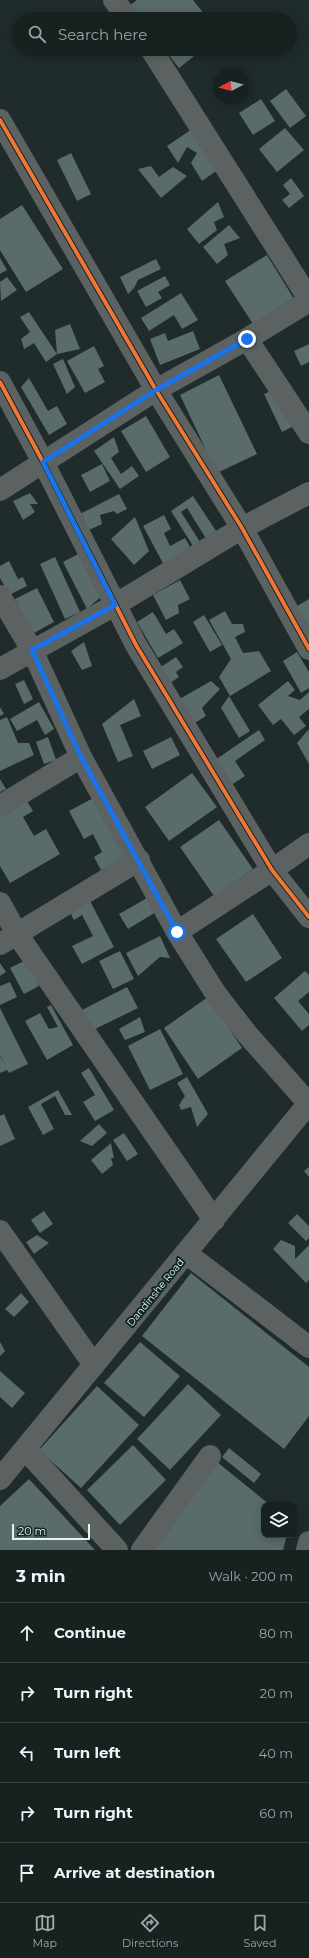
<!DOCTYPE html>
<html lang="en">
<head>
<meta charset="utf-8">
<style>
	body { margin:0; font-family:Montserrat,sans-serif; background:#242e2d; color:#f1f3f6 }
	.controls { position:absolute; right:12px; bottom:12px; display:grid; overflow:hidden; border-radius:8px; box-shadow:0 2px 10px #0003 }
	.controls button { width:36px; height:36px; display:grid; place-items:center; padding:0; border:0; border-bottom:1px solid #363e3e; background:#172120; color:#f1f3f6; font:20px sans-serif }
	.compass { position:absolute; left:213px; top:68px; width:36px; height:36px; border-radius:50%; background:#172120; box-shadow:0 2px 10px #0003; rotate:263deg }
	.scale { position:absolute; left:12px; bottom:10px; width:78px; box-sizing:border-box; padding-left:4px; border:2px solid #e4f2f0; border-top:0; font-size:11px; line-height:14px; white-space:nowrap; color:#e4f2f0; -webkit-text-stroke:3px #102725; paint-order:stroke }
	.stop { position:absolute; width:12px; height:12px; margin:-9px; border:3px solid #1a73e8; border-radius:50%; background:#fff }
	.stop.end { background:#1a73e8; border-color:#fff; box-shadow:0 1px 4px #0008 }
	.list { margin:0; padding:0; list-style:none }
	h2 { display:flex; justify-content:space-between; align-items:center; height:52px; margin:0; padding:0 16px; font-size:17px }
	h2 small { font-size:13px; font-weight:400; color:#9ea3a5 }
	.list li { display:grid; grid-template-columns:26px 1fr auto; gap:12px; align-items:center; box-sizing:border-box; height:60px; padding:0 16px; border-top:1px solid #363e3e }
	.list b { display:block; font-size:15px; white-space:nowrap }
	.list em { font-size:13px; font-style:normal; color:#9ea3a5 }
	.icon { flex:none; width:22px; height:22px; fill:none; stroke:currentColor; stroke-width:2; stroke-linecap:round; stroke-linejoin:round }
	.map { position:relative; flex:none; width:309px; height:1550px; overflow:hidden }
	.search { position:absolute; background:#172120; box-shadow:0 2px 10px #0003; left:12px; right:12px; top:12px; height:44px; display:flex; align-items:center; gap:10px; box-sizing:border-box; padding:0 14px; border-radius:22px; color:#9ea3a5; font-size:15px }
	.sheet { height:352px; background:#172120 }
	nav { display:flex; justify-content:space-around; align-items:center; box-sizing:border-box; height:56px; border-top:1px solid #363e3e; background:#172120; font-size:11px; color:#9ea3a5 }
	nav a { display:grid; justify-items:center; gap:2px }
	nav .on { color:#9fadab }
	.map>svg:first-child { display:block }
	.building { fill:#596b6a }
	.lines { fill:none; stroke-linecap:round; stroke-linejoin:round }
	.minor { stroke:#5c6262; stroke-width:22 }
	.cycleway-casing { stroke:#102725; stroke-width:6 }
	.cycleway { stroke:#f07635; stroke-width:4 }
	.route { stroke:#1a73e8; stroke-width:5 }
	.labels { text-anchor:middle; stroke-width:4; stroke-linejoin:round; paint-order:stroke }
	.street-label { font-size:10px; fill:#e4f2f0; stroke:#102725 }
</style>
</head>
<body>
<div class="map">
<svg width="309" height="1550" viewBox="0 0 309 1550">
	<rect width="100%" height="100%" fill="#1f2c2b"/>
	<path class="building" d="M137 0H193L208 19H140L129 6Z
		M164 49H203L179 68Z
		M286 89 306 116 290 128 270 101Z
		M261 99 275 121 253 135 239 113Z
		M195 127 222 167 202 181 191 163 197 153 187 147 178 163 167 146Z
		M285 128 304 150 277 172 259 149Z
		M71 153 91 194 77 201 57 160Z
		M151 166 159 177 173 167 187 176 161 198 138 169Z
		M291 178 304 196 289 208 282 200 290 194 283 185Z
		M218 202 224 217 214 222 217 230 199 244 187 229Z
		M22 205 63 269 26 292 0 250V219Z
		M229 225 240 238 224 244 228 255 217 264 203 247Z
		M267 255 294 299 253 324 225 281Z
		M0 258 7 270 0 274Z
		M156 259 161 269 138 280 134 288 128 294 120 277Z
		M165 276 170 285 158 292 162 298 146 307 137 291Z
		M7 277 17 290 1 301 0 282Z
		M181 293 198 320 182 329 174 315 149 331 141 318Z
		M29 312 57 354 46 362 34 343 24 349 21 339 30 332 20 317Z
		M70 324 80 349 57 354 55 330Z
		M193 331 200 349 160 365 150 339 165 333 168 341Z
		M309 344V362L301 366 294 351Z
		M94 346 104 366 98 369 105 382 85 393 67 361Z
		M63 359 75 387 67 394 53 364Z
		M219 375 257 454 217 473 180 395Z
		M29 378 48 411 57 406 67 424 49 435 21 387Z
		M275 389 292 427 282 432 264 394Z
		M146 416 170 457 146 472 121 431Z
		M114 437 119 452 111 458 121 474 132 466 139 476 120 489 94 451Z
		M102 464 110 481 90 492 81 475Z
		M30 493 38 504H30L35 512 23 520 13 501Z
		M119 494 127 509 117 514 114 511 100 515 102 524 89 530 80 514Z
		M193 496 218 534 207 540 187 508 181 512 200 542 193 546 171 511Z
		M164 515 171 529 164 533 170 546 185 538 193 552 165 567 143 526Z
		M135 517 149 551 134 565 111 539Z
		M80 553 102 596 87 609 63 562Z
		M55 557 80 612 65 619 40 564Z
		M9 561 18 579 23 577 27 586 9 595 0 578V566Z
		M180 580 190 599 178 605 179 613 166 620 153 595Z
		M37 588 54 622 32 634 15 599Z
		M309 599V638L292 609Z
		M225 611 232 624H243L245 632 235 637 243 653 259 651 271 671 230 696 219 677 231 659 209 620Z
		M153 612 166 634 174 629 183 643 158 658 137 622Z
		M204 615 222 645 210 652 193 622Z
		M84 642 92 666 82 670 71 651Z
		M297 652 309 672V688L301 693 283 661Z
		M176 657 183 667 176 672 179 677 170 683 161 667Z
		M24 680 33 699 24 704 15 684Z
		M211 681 220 689 202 708 206 716 190 726 176 701Z
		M288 681 295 690 288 696 300 700 309 692V709L299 717 306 726 294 735 281 719 273 725 258 705Z
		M229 696 250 731 239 738 221 708Z
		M134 699 141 716 120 725 133 756 118 762 102 724Z
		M39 702 54 729 45 735 37 720 17 731 10 719Z
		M0 707 4 714 0 716Z
		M7 717 18 743H29L34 755 0 771V720Z
		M259 730 265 740 235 761 245 776 231 785 215 760Z
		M308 730 309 731V764L297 743Z
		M48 737 56 760 44 764 36 742Z
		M171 737 180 755 152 769 143 751Z
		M192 773 217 807 169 841 145 807Z
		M0 779 6 789 0 792Z
		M97 796 129 855 101 870 94 857 102 852 93 834 84 839 69 811Z
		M27 801 33 811 23 817 34 836 46 829 60 854 10 883 0 866V817Z
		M219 820 253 869 214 896 180 847Z
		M147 898 156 912 128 929 119 914Z
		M89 899 114 947 82 964 72 946 93 936 82 915 74 920 69 910Z
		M253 914 282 958 246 982 216 939Z
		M160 936 170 958 160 957 138 976 126 953Z
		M120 951 134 979 113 989 99 961Z
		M26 960 39 986 24 994 10 968Z
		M0 963 6 972 0 976Z
		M305 971 309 975V992L298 1001 309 1014V1025L302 1031 274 998Z
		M10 982 17 997 0 1005V986Z
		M127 987 138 1008 91 1031 80 1011Z
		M208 997 242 1048 198 1079 164 1028Z
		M51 1005 73 1045 47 1060 25 1021 40 1013 49 1029 58 1027 47 1007Z
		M0 1008 28 1064 9 1073 7 1070 0 1073V1056L6 1067 0 1055Z
		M140 1017 145 1032 125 1040 119 1029Z
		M160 1029 183 1074 150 1090 128 1046Z
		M89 1068 114 1110 95 1121 83 1102 95 1095 81 1073Z
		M187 1077 208 1114 197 1127 191 1107 181 1110 179 1105 185 1096 177 1083Z
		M58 1090 72 1115H65L55 1096 41 1104 54 1129 43 1135 28 1107Z
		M4 1114 15 1139 0 1146V1116Z
		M99 1124 107 1133 92 1146 80 1141Z
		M124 1133 138 1154 127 1161 113 1140Z
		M111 1143 114 1158H111L113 1165 102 1174 91 1160Z
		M309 1167V1177L304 1171Z
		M44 1211 53 1224 40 1233 31 1220Z
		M297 1214 309 1226V1238L306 1241 288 1223Z
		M37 1235 49 1243 34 1254 26 1242Z
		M281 1240 295 1246V1259L309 1245V1280L306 1283 273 1249Z
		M191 1273 309 1367V1416L284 1449 142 1336Z
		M21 1293 29 1302 14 1317 5 1309Z
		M0 1342 5 1351 0 1356Z
		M140 1342 180 1376 144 1417 104 1383Z
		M0 1371 25 1393 12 1408 0 1397Z
		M188 1384 221 1415 170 1470 137 1439Z
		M97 1386 139 1425 81 1488 39 1450Z
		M133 1445 166 1480 120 1525 87 1490Z
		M229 1448 261 1474 254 1483 222 1457Z
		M216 1461 270 1505H264V1535H287L283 1550H145Z
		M29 1479 95 1550H0V1506Z"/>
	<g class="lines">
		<path class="minor" d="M114 0 128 19
			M151 49 309 299
			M0 120 156 390 242 528 309 649
			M247 339 309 433
			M0 382 43 462 136 645 272 870 309 917
			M0 490 156 390 247 339 309 301
			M0 596 32 650 81 757 177 932 216 994 247 1034 309 1104
			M0 669 115 605 242 528 309 493
			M0 806 81 757
			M0 903 17 934 214 1220
			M177 932 272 870 309 844
			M0 944 139 860
			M0 1231 94 1365
			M186 1253 309 1347
			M25 1449 117 1550
			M0 1479 309 1103
			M142 1550 210 1456
			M307 1550 309 1542"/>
		<defs>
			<path id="cycleway" d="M0 120 156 390 242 528 309 649
				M0 382 43 462 136 645 272 870 309 917"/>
		</defs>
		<use href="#cycleway" class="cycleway-casing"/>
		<use href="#cycleway" class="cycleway"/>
	</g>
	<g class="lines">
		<path class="route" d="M177 932 81 757 32 650 115 605 43 462 156 390 247 339"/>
	</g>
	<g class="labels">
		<g class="street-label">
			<text transform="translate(155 1292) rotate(-51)" y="4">Dandinshe Road</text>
		</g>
	</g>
</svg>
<div class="controls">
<button><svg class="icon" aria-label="layers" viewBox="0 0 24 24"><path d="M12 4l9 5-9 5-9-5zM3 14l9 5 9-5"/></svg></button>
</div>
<svg class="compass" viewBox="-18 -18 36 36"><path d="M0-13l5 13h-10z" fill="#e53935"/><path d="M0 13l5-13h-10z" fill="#9ea3a5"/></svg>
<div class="scale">20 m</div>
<div class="stop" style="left:177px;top:932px"></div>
<div class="stop end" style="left:247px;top:339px"></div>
<div class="search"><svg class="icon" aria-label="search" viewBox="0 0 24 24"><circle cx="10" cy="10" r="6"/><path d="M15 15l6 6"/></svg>Search here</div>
</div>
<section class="sheet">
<h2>3 min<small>Walk · 200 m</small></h2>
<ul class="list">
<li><svg class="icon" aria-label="ahead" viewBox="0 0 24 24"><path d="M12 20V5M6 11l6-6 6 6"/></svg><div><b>Continue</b></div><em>80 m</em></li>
<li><svg class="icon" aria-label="right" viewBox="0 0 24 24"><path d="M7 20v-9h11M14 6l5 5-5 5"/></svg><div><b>Turn right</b></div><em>20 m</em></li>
<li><svg class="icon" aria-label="left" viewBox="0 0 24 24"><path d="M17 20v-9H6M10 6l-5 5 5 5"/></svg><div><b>Turn left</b></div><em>40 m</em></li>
<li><svg class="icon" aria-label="right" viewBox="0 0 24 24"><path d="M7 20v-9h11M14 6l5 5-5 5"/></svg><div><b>Turn right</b></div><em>60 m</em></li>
<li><svg class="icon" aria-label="arrive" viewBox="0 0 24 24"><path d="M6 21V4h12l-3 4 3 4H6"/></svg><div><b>Arrive at destination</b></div></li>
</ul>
</section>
<nav>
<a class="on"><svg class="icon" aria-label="map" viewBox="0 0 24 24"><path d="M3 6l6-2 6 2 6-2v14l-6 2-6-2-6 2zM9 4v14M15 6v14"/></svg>Map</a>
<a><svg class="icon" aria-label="directions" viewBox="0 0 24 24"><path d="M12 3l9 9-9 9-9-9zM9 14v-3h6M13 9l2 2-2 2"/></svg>Directions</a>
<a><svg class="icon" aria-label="saved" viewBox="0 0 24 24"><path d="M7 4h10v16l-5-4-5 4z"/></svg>Saved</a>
</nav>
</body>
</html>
